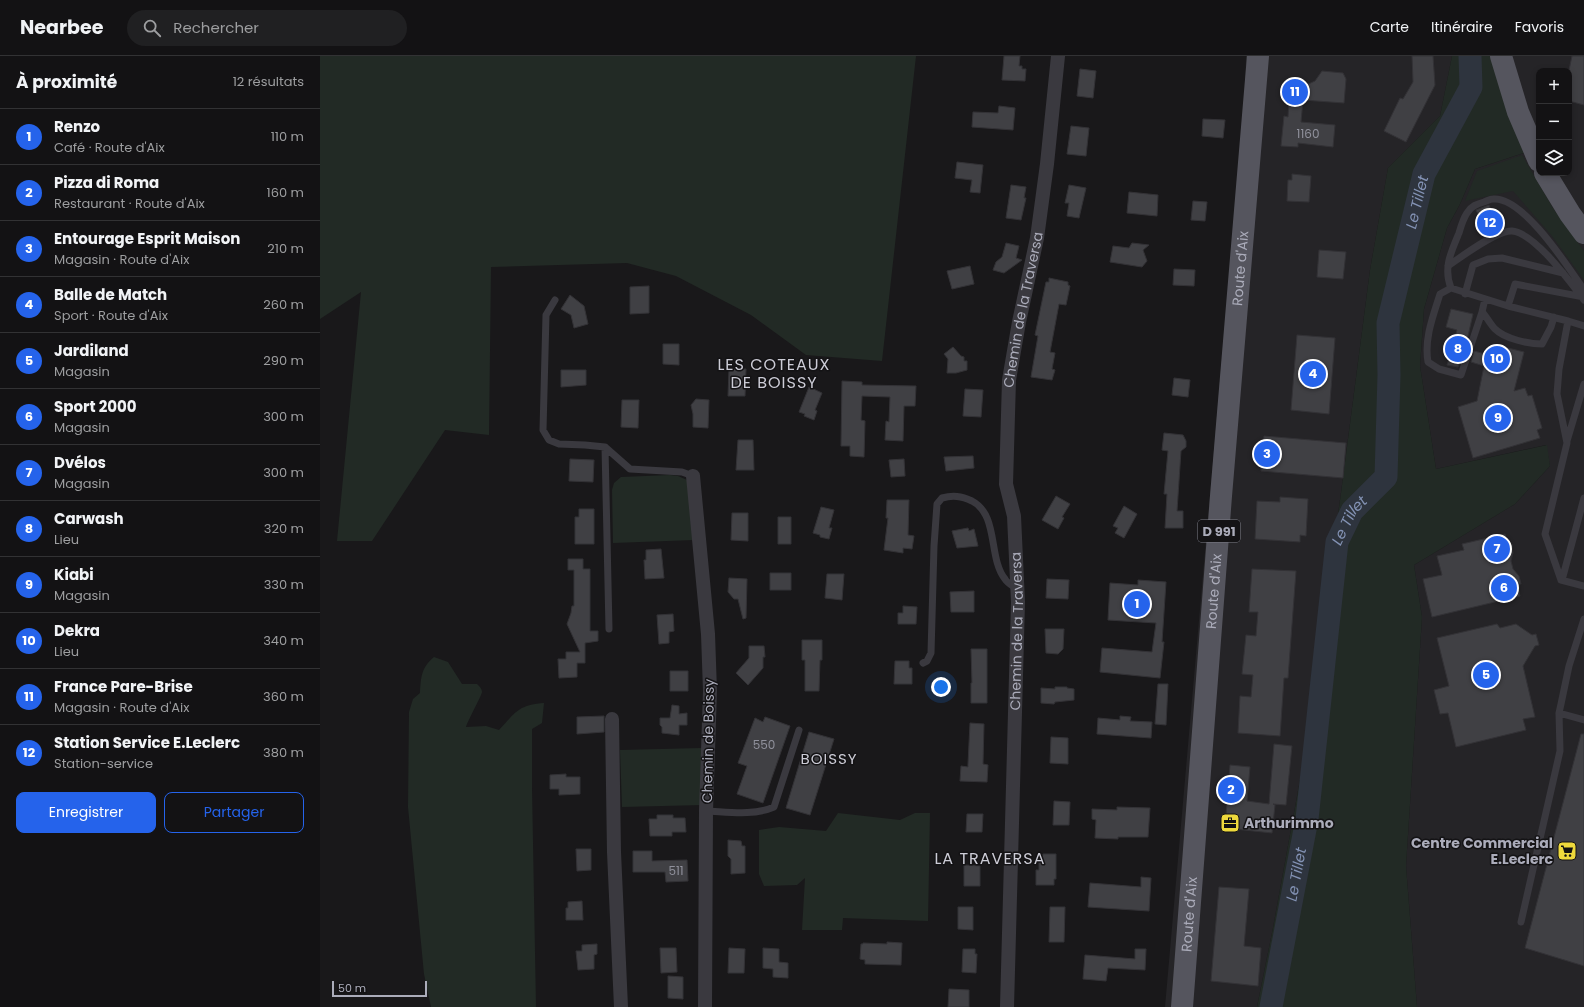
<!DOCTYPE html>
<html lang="fr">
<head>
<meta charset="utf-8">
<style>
	body { margin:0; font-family:Poppins,sans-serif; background:#202022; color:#f1f3f6 }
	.controls { position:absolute; right:12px; top:12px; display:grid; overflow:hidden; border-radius:8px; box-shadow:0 2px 6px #0003 }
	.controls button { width:36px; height:36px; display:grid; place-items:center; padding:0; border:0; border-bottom:1px solid #323234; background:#131214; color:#f1f3f6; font:20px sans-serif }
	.scale { position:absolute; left:12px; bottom:10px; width:95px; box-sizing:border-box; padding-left:4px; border:2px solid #abacba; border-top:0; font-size:11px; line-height:14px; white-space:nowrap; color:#abacba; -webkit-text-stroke:3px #141315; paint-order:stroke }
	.you { position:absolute; left:621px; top:631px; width:14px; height:14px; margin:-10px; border:3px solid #fff; border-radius:50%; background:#1a73e8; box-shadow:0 0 0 6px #1a73e833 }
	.badge { display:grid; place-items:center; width:26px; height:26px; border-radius:50%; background:#2563eb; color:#fff; font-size:13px; font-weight:700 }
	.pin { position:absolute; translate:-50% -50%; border:2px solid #fff; box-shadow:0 1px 4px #0006 }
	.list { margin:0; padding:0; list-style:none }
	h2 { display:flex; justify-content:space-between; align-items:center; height:52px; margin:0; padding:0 16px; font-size:17px }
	h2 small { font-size:13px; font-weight:400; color:#9d9ea0 }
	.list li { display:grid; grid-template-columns:26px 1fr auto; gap:12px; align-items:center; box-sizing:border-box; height:56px; padding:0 16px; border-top:1px solid #323234 }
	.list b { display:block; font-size:15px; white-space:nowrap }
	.list p { margin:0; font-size:13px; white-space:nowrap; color:#9d9ea0 }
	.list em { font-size:13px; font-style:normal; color:#9d9ea0 }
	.actions { display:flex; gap:8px; padding:12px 16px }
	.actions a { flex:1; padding:9px 0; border:1px solid #2563eb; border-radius:8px; text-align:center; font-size:14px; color:#2563eb }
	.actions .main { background:#2563eb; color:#fff }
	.icon { flex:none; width:22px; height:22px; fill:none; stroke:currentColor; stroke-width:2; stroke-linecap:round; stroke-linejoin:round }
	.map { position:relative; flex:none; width:1264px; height:951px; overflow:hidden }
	header { display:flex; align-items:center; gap:24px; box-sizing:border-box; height:56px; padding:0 20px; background:#131214; border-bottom:1px solid #323234 }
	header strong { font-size:19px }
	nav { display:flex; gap:22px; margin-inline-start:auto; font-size:14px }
	.search { width:280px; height:36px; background:#202022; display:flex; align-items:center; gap:10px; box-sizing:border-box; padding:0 14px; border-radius:22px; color:#9d9ea0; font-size:15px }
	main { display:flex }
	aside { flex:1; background:#131214 }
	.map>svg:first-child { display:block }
	.built { fill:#252427; fill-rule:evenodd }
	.green { fill:#222a25 }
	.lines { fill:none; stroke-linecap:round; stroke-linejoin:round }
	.river { stroke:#2e343e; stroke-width:23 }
	.building { fill:#404044; stroke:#333236 }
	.lane { stroke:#3a393f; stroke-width:7 }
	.street { stroke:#3a393f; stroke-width:14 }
	.primary { stroke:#55555e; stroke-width:22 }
	.labels { text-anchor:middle; stroke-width:3; stroke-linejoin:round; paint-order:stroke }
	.number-label { font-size:12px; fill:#90919c }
	.shield { fill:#141315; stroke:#7e7e88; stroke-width:1 }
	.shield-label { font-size:13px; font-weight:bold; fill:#abacba }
	.street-label { font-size:14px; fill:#abacba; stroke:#141315 }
	.poi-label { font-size:14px; font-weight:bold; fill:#abacba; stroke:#141315; text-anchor:start }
	.water-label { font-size:15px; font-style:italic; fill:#8392b4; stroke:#141315 }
	.neighbourhood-label { font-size:15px; letter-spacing:1px; fill:#ccccd6; stroke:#141315 }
	.quarter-label { font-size:16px; letter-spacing:1px; fill:#ccccd6; stroke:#141315 }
</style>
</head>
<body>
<header>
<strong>Nearbee</strong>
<div class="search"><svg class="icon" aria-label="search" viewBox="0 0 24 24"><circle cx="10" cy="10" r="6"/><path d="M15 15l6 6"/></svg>Rechercher</div>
<nav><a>Carte</a><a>Itinéraire</a><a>Favoris</a></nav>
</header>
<main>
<aside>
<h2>À proximité<small>12 résultats</small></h2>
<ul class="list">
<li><span class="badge">1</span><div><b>Renzo</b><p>Café · Route d'Aix</p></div><em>110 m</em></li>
<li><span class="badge">2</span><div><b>Pizza di Roma</b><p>Restaurant · Route d'Aix</p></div><em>160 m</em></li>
<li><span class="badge">3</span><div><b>Entourage Esprit Maison</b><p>Magasin · Route d'Aix</p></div><em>210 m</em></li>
<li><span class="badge">4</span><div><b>Balle de Match</b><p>Sport · Route d'Aix</p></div><em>260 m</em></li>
<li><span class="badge">5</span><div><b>Jardiland</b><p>Magasin</p></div><em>290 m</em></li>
<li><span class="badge">6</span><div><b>Sport 2000</b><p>Magasin</p></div><em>300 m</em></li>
<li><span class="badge">7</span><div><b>Dvélos</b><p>Magasin</p></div><em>300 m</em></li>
<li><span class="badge">8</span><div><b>Carwash</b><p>Lieu</p></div><em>320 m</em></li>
<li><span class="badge">9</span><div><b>Kiabi</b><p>Magasin</p></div><em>330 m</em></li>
<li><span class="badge">10</span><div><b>Dekra</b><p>Lieu</p></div><em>340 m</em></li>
<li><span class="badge">11</span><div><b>France Pare-Brise</b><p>Magasin · Route d'Aix</p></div><em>360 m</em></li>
<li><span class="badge">12</span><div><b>Station Service E.Leclerc</b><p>Station-service</p></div><em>380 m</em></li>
</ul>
<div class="actions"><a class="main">Enregistrer</a><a>Partager</a></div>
</aside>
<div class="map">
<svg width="1264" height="951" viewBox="0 0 1264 951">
	<rect width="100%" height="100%" fill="#19181a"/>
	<path class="built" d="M926 0H1132L1120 60 1068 112 1050 214 1021 437 986 691 953 872 937 951H845L925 41Z
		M1171 0H1264V951H1097L1086 810 1102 561 1094 509 1195 448 1230 410 1226 389 1116 413 1100 310 1104 253 1127 172 1140 148 1155 113 1207 96ZM1219 15H1249V117H1219Z"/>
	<path class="green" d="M0 0H596L562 305 486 299 431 259 356 220 307 207 171 211 169 379 125 374 52 485H17L41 236 0 263Z
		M1132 0H1171L1207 96 1155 113 1140 148 1127 172 1104 253 1100 310 1116 413 1227 389 1230 410 1195 448 1094 509 1102 561 1086 810 1097 951H937L953 872 986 691 1021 437 1050 214 1068 112 1120 60Z
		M1202 99 1233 152 1264 195V224L1232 180 1193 135 1145 145 1157 115Z
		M350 419 358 420 367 424 374 484 293 487 292 434 294 427 301 421Z
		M114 601 128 606 142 628H157C160 631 162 633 162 636 162 639 148 664 146 671L166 670 179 674C196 656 198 649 224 647L222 667 212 673V732L216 951H111L104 918 88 751 89 656 93 643 100 637C101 621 101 612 114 601Z
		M382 692 383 749 302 751 300 694Z
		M518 757 580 764 595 757H610L608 865 523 862 522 874H482L485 822 477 829 444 830 439 818V774L459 771 506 775Z"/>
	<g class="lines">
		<path class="river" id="s1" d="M951 951 987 763 1017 486 1032 455 1066 421 1069 319 1068 267 1104 118 1151 31 1150 0"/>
	</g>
	<path class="building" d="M684 0H700L699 10H702V13H706L705 25 682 24Z
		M1092 0H1113L1115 29 1086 86 1064 75 1080 42 1083 43 1093 26Z
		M1252 0H1264V49L1249 45V14Z
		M760 13 776 15 773 42 757 40Z
		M1002 15 1023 17 1026 23 1024 47 983 44 981 66 1015 69 1013 91 978 87V91L961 90 964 60 968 61 970 30H984L995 25Z
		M679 50 695 52 693 74 652 71 653 56 678 57Z
		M883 63 905 64 903 82 882 80Z
		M751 70 769 72 766 100 747 98Z
		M637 106 663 109 660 137 650 136 652 124 635 122Z
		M972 118 991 120 989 146 967 145 968 124H972Z
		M691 129 706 131 704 142H706L701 164 686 162Z
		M749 129 766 132 759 162 747 160 749 147H745Z
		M809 136 838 139 837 160 807 157Z
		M873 145 887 146 885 165 871 164Z
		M1169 149 1180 172 1168 178 1156 154Z
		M686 187 699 190 696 202 702 204 684 217 673 214 676 206 682 201Z
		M812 187 829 189 823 194 827 205 822 211 790 206 793 190 809 192Z
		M999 194 1026 196 1023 223 997 221Z
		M650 210 654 228 632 233 627 215Z
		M854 213 875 214 874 230 853 229Z
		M729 222 748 226V229L750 230 746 249 739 248 730 296 735 297 732 313 735 314 732 324 711 321 718 280 715 279 726 226H729Z
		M329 230V257L310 258V231Z
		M250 239 264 250 268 268 254 272 251 259 241 253Z
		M1131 253 1153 258 1145 293 1138 311 1127 309 1137 274 1126 271Z
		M977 279 1015 282 1009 358 971 354Z
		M343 288H359V309L343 308Z
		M1176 289 1204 296 1194 335 1205 332 1208 340 1212 339 1222 372 1217 374 1220 382 1153 402 1138 351 1157 345 1164 310 1151 306 1154 295 1173 300Z
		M633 291 641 300 644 301V305H647V314L636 317H627L628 303 624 298Z
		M409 313H426L425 340H408Z
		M241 314H266V329L241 331Z
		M854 322 870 324 868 341 852 339Z
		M522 325 542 326V329L596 330 595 350H584L583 385 565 384 566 365 569 366 570 341 542 340 541 364 545 365 544 401 530 400V390H521Z
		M489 331 502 337 495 354 497 355 494 364 484 360 485 358 479 356Z
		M645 333 663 334 661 361 643 360Z
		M376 343 389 344 388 372 373 371V358L371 349Z
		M302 344H319L318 372 301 371Z
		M844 377 863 379 866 385V391L861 395 857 455H863V472H845L847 438H844L848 395 842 394Z
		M944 380 1026 387 1023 422 941 415Z
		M418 384H433L434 414H416Z
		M653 400 654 412 626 415 624 401Z
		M250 403 274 404 273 426 249 425Z
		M584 403 585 420 571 421 569 404Z
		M736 440 750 448 742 461 744 462 738 473 722 464Z
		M960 441 988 443 986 480 980 479V486L935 483 937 445 960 446Z
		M567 444H589L588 479 594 480 592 493 583 492V497L564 494 568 462H566Z
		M804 450 817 458 804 482 795 477 798 472 793 470Z
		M501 451 514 454 509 472H512L509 483 500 481V479L493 477Z
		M259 453H274V488H255V461H259Z
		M412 457H428V485L411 484Z
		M458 461H471V488H458Z
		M648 472 649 475 654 473 658 490 637 492 632 475Z
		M1185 478 1188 490 1192 488 1193 497 1191 505 1193 513 1199 520 1201 528H1197L1200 540 1112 561 1103 523 1122 519 1117 500 1144 494 1142 488Z
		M341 493 344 522 325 523 324 504H326V494Z
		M248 503H263V513H270V575H278V585L265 587V607H257V621L239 622 238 603H246V596H260L247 568 251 557 252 550H254V514H248Z
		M932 513 976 515 968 622H964L960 680 918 677 920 640 931 641 933 619 922 618 926 579 936 580 938 556H929Z
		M450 517H471V534H450Z
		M507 518H524L522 544 505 542Z
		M409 522 427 523 426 562 423 563 418 543H414L408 536Z
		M727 523 749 524 748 543 726 542Z
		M818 524 846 526 842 586H844L840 622 780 616 782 592 832 596 836 567 788 564 790 527 818 529Z
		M654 535V556H631L630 536Z
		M583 550 597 551 596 568H578V557H583Z
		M353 558 354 575 349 576V587L339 588 337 559Z
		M1177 568 1180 572 1196 568 1212 579 1216 578 1219 589 1215 590 1203 610 1215 661 1203 663 1206 674 1136 691 1128 657 1120 658 1114 634 1129 630 1117 582Z
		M725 573H744L743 593 738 598 726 597Z
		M482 584H502V604H500L499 635H485V604H482Z
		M429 590H444L445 601H443V612L428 629 416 617 429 602Z
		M651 593H667V647H651V627H652Z
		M575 605H589V612H592V628H574Z
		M350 615H368V635H350Z
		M838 628H848L846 669 835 668Z
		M735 631H747V632L754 633V644L735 646 734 648 721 647V632L735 633Z
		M352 649 359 650V658L367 657V669H359V679L342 677V671L340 669V662H350Z
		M284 660V676L257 678V661Z
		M800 660 811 661 810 665 832 666 831 682 777 678 778 662 800 664Z
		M445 661 470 670 443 747 417 738 427 710 418 707 435 662 443 666Z
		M650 667 664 668 663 708 668 709 667 726 640 725 641 710 648 711V708Z
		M489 676 514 683 490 759 466 752Z
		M1261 678H1264V910L1205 892Z
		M731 681 748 682V708L730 707Z
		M954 688 972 690 966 749 953 748 955 749 952 777 905 772 910 709 930 711 927 745 949 748Z
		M246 718V721H260V738L239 739V733H230V719Z
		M734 745 750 746 749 769H733Z
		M797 751 830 752 828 781H798V783L775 782 776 764 772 763V753L797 754Z
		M647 758H663L662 776H646Z
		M337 759H353V762H365L366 776H352V780H330L329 763H337Z
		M408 784 421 785 422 790H425V817L411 818V803L408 800Z
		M256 793H271V814L257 815Z
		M313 795H332V805L367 804 368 825 346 826 345 816H313Z
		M723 798H736V823H734V829H716V814H719V803H722Z
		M644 809 660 810V830H644Z
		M821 821 831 822 829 855 768 851 770 827 821 831Z
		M899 831 929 833 924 890 941 892 938 930 891 925Z
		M262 845 263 864H246V852H248V846Z
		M638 851H653V874L638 873Z
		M730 851H745L744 886H729Z
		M567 886 582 887 581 909 545 908V904L540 903 541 888H543V887L567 888Z
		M277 888V898L274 899V913L258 914 256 895H262V889Z
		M340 892H356L357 916 341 917Z
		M409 892 425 893 424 917H408Z
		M443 892 459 893V906L468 907V922L453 921V913L443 912Z
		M643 893H655V898H657L656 917 642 916Z
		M815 893H826L825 914 788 912 786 925 763 923 765 899 815 903Z
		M348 920 363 921V943L348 942Z
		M629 933 649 934V951H628Z"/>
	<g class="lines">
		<path class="lane" d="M1128 210C1141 201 1177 174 1192 175 1215 177 1250 226 1264 244
			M1131 232 1120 238C1113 260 1104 283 1108 306L1119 313 1141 319 1162 256
			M1145 238 1153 209 1168 203 1182 202 1243 217
			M1165 243 1162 256C1167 261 1170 268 1175 273 1185 283 1209 288 1222 288L1231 271 1234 261
			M235 244 226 259 223 374 229 384 239 388 265 389 285 391 310 413 362 416 373 420
			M1188 250 1195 228 1264 241
			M1248 265 1264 270
			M1247 385 1264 328
			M285 391 289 573
			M1241 524 1225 478 1247 387 1237 338 1239 313 1248 265 1188 250 1131 232C1123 212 1131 196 1139 177 1141 170 1143 163 1147 157 1151 150 1157 148 1164 146 1167 145 1170 143 1173 143 1203 140 1248 211 1264 234
			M1241 524 1264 530
			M1242 524 1264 442
			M603 607 607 605 611 597 614 490 617 448 622 442C633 439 641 440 652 445 679 459 668 502 685 523 687 527 693 530 697 533
			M1239 657 1264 664
			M386 755C409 756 433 760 454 751L479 674
			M1201 866 1240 695 1239 657 1241 648 1249 610 1264 563"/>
		<g class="street">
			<path d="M373 420 388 578 390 635 386 755 385 951"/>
			<path d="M292 663 294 796 301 951"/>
			<path id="s2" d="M687 951 698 546 694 460 686 428 689 324 699 266 717 182 727 108 738 0"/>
		</g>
		<g class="primary">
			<path d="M1181 0 1198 56 1219 105"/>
			<path d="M1225 117 1250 158 1264 177"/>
			<path id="s3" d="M862 951 901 440 938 0"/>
		</g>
	</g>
	<defs>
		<symbol id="office-square" viewBox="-11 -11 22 22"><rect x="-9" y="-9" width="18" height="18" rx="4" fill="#eed93c" stroke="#141315"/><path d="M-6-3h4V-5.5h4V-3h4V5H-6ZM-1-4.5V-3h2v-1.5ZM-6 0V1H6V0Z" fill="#111"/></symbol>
		<symbol id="supermarket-square" viewBox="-11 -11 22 22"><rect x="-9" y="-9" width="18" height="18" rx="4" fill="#eed93c" stroke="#141315"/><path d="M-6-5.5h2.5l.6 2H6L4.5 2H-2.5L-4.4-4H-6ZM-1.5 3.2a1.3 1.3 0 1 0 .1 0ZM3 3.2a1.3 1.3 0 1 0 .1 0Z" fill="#111"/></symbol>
	</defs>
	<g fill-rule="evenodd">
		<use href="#office-square" x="899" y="756" width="22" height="22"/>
		<use href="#supermarket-square" x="1236" y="784" width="22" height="22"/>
	</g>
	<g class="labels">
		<g class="number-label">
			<text x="988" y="82">1160</text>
			<text x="444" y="693">550</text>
			<text x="356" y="819">511</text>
		</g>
		<rect class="shield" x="878" y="464" width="42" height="22" rx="3"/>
		<g class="shield-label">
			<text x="899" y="480">D 991</text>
		</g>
		<g class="street-label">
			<text dy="5" stroke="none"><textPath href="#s3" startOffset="741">Route d'Aix</textPath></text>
			<text dy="5" stroke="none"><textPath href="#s2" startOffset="700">Chemin de la Traversa</textPath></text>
			<text dy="5" stroke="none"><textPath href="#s3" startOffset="417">Route d'Aix</textPath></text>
			<text dy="5" stroke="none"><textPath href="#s2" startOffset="376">Chemin de la Traversa</textPath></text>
			<text transform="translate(388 685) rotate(-89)" y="5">Chemin de Boissy</text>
			<text dy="5" stroke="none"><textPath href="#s3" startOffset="93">Route d'Aix</textPath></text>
		</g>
		<g class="poi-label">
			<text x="924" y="772">Arthurimmo</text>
			<text x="1233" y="792" text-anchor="end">Centre Commercial<tspan x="1233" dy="16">E.Leclerc</tspan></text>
		</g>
		<g class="water-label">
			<text dy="5" stroke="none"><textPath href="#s1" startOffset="831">Le Tillet</textPath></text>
			<text dy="5" stroke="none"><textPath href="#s1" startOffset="495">Le Tillet</textPath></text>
			<text dy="5" stroke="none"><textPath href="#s1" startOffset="135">Le Tillet</textPath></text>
		</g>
		<g class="neighbourhood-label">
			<text x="509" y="708">BOISSY</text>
		</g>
		<g class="quarter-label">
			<text x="454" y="314">LES COTEAUX<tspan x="454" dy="18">DE BOISSY</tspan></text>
			<text x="670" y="808">LA TRAVERSA</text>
		</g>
	</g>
</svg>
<div class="controls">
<button>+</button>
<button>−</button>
<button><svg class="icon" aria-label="layers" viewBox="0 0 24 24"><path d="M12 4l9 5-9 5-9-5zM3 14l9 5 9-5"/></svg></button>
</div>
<div class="scale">50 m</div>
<div class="you"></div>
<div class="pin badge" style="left:817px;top:548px">1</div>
<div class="pin badge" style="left:911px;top:734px">2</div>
<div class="pin badge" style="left:947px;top:398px">3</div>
<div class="pin badge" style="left:993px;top:318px">4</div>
<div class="pin badge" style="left:1166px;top:619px">5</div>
<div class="pin badge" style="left:1184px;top:532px">6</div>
<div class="pin badge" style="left:1177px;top:493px">7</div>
<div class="pin badge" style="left:1138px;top:293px">8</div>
<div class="pin badge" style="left:1178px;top:362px">9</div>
<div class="pin badge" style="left:1177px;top:303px">10</div>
<div class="pin badge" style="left:975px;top:36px">11</div>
<div class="pin badge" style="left:1170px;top:167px">12</div>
</div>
</main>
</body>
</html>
